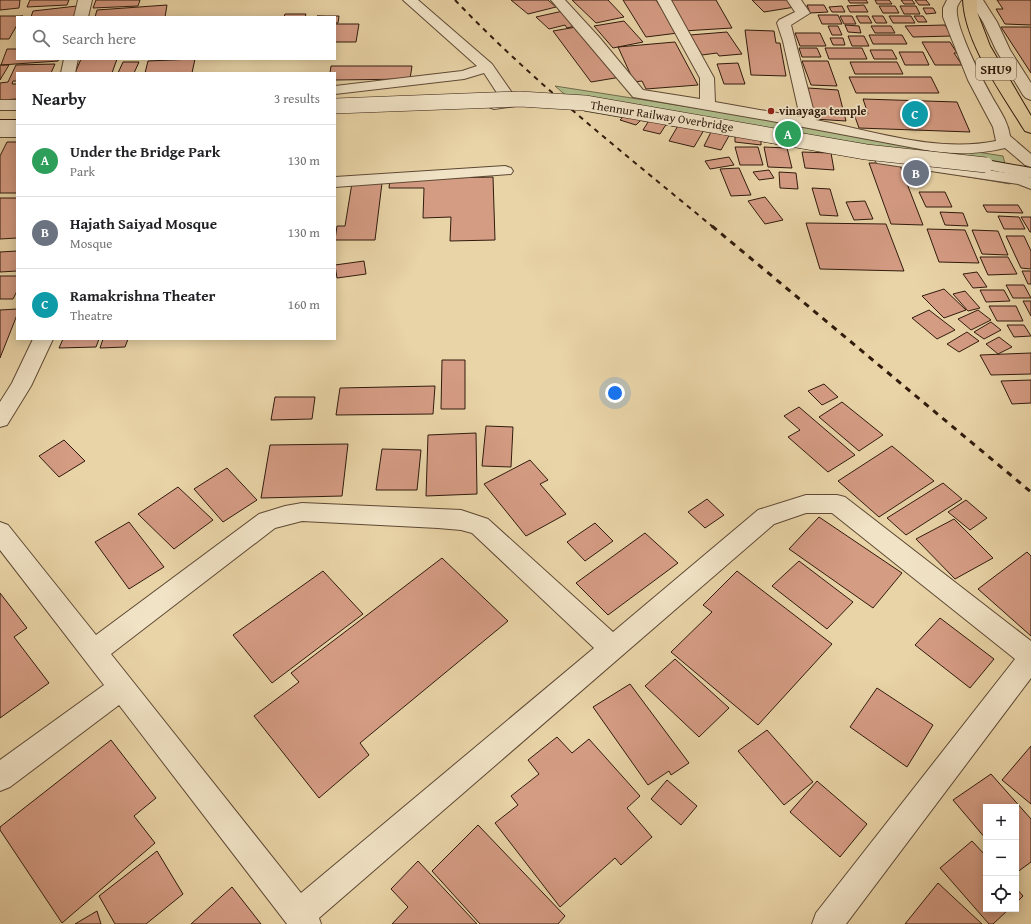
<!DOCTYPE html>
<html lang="en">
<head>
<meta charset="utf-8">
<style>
	body { margin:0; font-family:"Gentium Book Plus",serif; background:#f2f2f2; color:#202124 }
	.controls { position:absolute; right:12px; bottom:12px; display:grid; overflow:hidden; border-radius:0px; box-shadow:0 2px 10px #0003 }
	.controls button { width:36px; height:36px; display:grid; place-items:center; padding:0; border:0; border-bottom:1px solid #e0e0e0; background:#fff; color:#202124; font:20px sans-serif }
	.you { position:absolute; left:615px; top:393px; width:14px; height:14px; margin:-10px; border:3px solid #fff; border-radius:50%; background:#1a73e8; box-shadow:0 0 0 6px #1a73e833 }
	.badge { display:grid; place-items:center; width:26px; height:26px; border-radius:50%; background:#8f2418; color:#fff; font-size:13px; font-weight:700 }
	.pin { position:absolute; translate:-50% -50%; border:2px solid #fff; box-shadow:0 1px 4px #0006 }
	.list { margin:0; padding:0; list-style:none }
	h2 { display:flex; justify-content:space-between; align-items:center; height:52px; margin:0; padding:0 16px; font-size:17px }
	h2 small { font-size:13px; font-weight:400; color:#757577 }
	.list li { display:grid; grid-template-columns:26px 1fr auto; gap:12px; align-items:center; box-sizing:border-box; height:72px; padding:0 16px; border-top:1px solid #e0e0e0 }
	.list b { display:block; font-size:15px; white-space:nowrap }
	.list p { margin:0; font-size:13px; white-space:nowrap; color:#757577 }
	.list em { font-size:13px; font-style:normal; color:#757577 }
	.icon { flex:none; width:22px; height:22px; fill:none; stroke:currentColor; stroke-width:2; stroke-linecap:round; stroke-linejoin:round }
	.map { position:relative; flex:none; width:1031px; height:924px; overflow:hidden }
	.search { position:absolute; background:#fff; box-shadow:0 2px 10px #0003; left:16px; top:16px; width:320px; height:44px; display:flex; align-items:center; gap:10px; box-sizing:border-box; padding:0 14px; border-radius:0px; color:#757577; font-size:15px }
	.panel { position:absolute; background:#fff; box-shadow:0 2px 10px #0003; left:16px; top:72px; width:320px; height:268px; border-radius:0px }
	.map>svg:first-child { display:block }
	.green { fill:#b0be8c; stroke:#706c4c }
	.building { fill:#d59c84; stroke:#301b0d }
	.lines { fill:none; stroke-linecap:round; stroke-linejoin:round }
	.street-casing { stroke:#5e4934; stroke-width:2 }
	.secondary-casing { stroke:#301b0d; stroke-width:2 }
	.primary-casing { stroke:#301b0d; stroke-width:2 }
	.street { fill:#f1e3c6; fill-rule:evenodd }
	.secondary { fill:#f1e3c6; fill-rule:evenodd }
	.primary { fill:#e9d4a7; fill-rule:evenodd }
	.rail-far1 { stroke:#301b0d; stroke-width:2; stroke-dasharray:5 5; stroke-linecap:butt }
	.rail { stroke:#301b0d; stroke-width:3; stroke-dasharray:6 6; stroke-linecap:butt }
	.secondary-bridge-casing { stroke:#301b0d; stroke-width:16; stroke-linecap:butt }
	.secondary-bridge { stroke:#f1e3c6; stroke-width:15 }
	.poi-dot { fill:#8f2418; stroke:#f1e3c6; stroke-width:1.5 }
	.labels { text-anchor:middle; stroke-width:3.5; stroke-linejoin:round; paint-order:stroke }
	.far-poi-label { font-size:12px; font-weight:bold; fill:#301b0d; stroke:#f1e3c6; text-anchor:start }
	.far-street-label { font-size:12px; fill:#301b0d; stroke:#f1e3c6 }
	.shield { fill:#f1e3c6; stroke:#6a5744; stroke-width:1 }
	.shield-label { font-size:13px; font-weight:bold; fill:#301b0d }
</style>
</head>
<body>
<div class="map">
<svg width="1031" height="924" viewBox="0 0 1031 924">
	<rect width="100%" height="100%" fill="#e9d4a7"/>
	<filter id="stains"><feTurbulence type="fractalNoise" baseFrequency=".005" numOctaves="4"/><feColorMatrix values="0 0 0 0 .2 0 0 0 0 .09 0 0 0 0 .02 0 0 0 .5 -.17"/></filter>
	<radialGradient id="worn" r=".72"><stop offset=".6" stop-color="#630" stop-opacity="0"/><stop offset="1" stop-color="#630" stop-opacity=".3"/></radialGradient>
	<path class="green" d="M555 86 1003 156 1010 184 584 111Z"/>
	<path class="building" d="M0 0H20L19 8 0 10Z
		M30 0H69L67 5 27 7Z
		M96 0H140L138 6 93 8Z
		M511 0H548L556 7 528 14Z
		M572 0H608L624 17 596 23Z
		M623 0H656L678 33 646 37Z
		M667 0H716L732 28 683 31Z
		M752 0H787L795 7 764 12Z
		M848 0H866L868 3H850Z
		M875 0H889L892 4H877Z
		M901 0H912L915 4H904Z
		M915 0H926L930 5H919Z
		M997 0H1031V25L1005 24 996 9H1003Z
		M167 5 165 17H95L97 10Z
		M807 5H824L828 12 810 13Z
		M864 5 868 12H850L847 6Z
		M77 6 76 17H31L33 11Z
		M842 6 845 12H832L829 7Z
		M879 6H895L899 13H883Z
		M900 6H916L920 14H904Z
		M923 8H933L936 13 926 14Z
		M563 11 579 25 567 28 565 25 549 29 536 17Z
		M285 14H306L305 17H284Z
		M818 15H838L842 24H822Z
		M0 16H23L17 17V25L9 39H0Z
		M317 16H339L338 23H335V17Z
		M840 16H852L856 24H844Z
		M856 16H868L872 23H860Z
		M872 16H883L887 23H876Z
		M889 16H911L915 23H893Z
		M914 16H923L927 22H918Z
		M624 21 643 42 613 48 594 26Z
		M335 24H359L356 42H335Z
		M845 25 859 26 861 33 848 32Z
		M945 25 952 36 913 37 905 26Z
		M582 26 621 77 591 82 553 31Z
		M828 26H838L842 35H832Z
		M871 26H891L895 33H875Z
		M1001 27H1031V73Z
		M745 30 774 31 776 43H780L786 76 751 75Z
		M727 32 742 54 719 56 717 53 702 55 690 35Z
		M795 33H820L826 46H800Z
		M869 35H902L907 44H873Z
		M848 36H864L869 46H852Z
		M830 38H843L845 45H833Z
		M675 42 698 85 646 89 642 81 634 82 618 47Z
		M922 42H950L957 53H954L962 65H935Z
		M799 48H817L821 57H802Z
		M825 48H862L867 59H829Z
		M7 49H17V59H59L58 61 1 65Z
		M870 50H892L897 59H874Z
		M899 52H923L929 65H905Z
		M81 59H117L112 73H75Z
		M195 59 192 73H145L148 61Z
		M802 61H828L837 86 811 85Z
		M123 62H139L134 73H118Z
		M850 62H897L903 74H855Z
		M738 63 745 84H724L717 64Z
		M55 64 51 73H17V81H13L12 84H17V99L0 100V83L8 82 16 65Z
		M0 65H9L0 80Z
		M331 66H412L410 79 335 80V73H330Z
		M849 77H931L939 93H856Z
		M808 88 838 90 846 121 814 119Z
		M863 99 957 102 970 132 859 128 854 114H868Z
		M628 112 644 117 636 125 620 120Z
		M650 119 667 123 660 134 643 130Z
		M679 124 704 130 694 147 669 141Z
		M712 130 730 134 721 150 704 146Z
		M735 134 761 137V145L735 142Z
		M7 142H17V193H0V156Z
		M735 147H758L763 165H740Z
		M764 147 787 148 792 168 768 167Z
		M802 152 831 153 834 170 805 168Z
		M729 157 734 165 710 169 705 161Z
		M869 163H899L923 225 891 224Z
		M739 168 751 195 731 196 720 169Z
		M769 170 774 178 759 180 753 172Z
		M779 172 796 173 798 189 780 188Z
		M493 177 495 240 450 241 451 217 423 218 424 188H389L390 179Z
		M352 183H382L375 240H335L337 226H345Z
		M812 188 830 189 838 216 820 215Z
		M919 192H945L952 207H926Z
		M765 197 783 220 765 224 748 201Z
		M0 198H17V238L0 239Z
		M865 201 873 219 854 220 846 202Z
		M983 205H1018L1023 213 987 212Z
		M940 212 963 213 968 226 945 225Z
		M998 216 1019 217 1025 229H1004Z
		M1021 217H1031V232H1030Z
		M806 223 886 224 904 271 820 269Z
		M927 229 965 230 979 263 939 262Z
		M972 230 998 231 1008 255 982 254Z
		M1006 236H1024L1031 251V269L1021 268Z
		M17 251V271L0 272V252Z
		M980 257H1008L1017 274 988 275Z
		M364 261 366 274 337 278 335 265Z
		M1022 271H1031V284H1028Z
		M977 272 987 287 973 288 963 274Z
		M0 276H17V291L13 299H0Z
		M1006 285H1024L1031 298H1013Z
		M944 289 966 310 944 318 922 296Z
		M980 290H1004L1010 301 986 302Z
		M965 291 980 308 968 311 953 294Z
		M1023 301H1031V316Z
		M989 306H1016L1023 321H997Z
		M17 309V315L0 358V310Z
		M929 310 955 330 937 339 912 318Z
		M978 310 991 320 971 330 958 319Z
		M991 322 1001 330 984 339 974 332Z
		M1007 325H1024L1031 336 1014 337Z
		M967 332 979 341 959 352 947 344Z
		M999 337 1012 347 998 354 986 344Z
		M63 339H99L96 347 59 348Z
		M103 339H128L125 347 100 348Z
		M1031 353V374L991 375 980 355Z
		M442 360H465V409H441Z
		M1031 380V403L1012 404 1001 381Z
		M824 384 838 397 822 405 808 391Z
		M435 386 433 414 336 415 340 388Z
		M275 397H315L312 419 271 420Z
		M842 402 883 435 859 451 819 417Z
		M799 407 855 455 828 472 788 437 800 430 784 416Z
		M486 426 513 427 511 467 482 466Z
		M476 433 477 494 426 496 428 435Z
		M64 440 85 461 59 477 39 456Z
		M348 444 342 496 261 498 270 445Z
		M892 446 934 481 879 517 838 481Z
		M382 449 421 450 417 490H376Z
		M530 460 548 480 540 484 566 514 526 536 484 484Z
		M227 468 257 500 223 522 194 489Z
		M943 483 962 499 906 535 887 518Z
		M178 487 213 520 174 549 138 514Z
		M707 499 724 515 705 528 688 512Z
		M966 500 987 518 970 530 948 512Z
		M819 517 902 573 873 608 789 549Z
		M954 519 993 558 955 579 916 539Z
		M129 522 164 567 129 589 95 542Z
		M595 523 613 541 585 561 567 542Z
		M645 533 678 563 608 615 576 583Z
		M1027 552 1031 556V636L978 589Z
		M442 558 508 621 360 743 369 755 319 798 254 716 299 682 291 673Z
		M799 561 853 602 827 629 772 586Z
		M323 571 363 614 272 683 233 635Z
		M737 571 832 644 758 725 671 652 712 612 703 605Z
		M0 593 27 628 14 637 49 683 0 718Z
		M940 618 994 659 970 688 915 645Z
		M675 659 729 708 699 737 645 686Z
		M630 684 689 763 671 775 669 771 648 785 593 707Z
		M877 688 933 725 907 767 850 727Z
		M767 730 813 782 784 805 738 751Z
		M557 737 572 753 589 739 640 796 627 808 652 837 621 865 615 858 560 907 495 823 518 805 511 796 539 774 528 760Z
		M111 740 156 798 134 816 155 843 62 923 0 830V827Z
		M1031 746V804L1002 780Z
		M991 774 1031 819V862L1016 873V807H986V839L953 800Z
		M667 780 697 806 681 825 651 799Z
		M817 781 867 824 840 857 790 812Z
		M478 825 565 916 558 924H480L432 871Z
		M972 841 986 856V909H1009L993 924H989L940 868Z
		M157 851 183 894 146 924H115L99 896Z
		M418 861 477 924H392L408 907 391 889Z
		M938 883 982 924H905Z
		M232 887 261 924H191Z
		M1016 888 1023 896 1016 903Z
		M97 911 101 924H75Z"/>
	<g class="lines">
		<defs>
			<path id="street" d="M78 0H92L88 17H74Z
				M403 0H418L492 64 519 103 516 106 494 109 489 107 486 104 489 101 501 99 484 73 464 79 335 94V86L462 71 477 66Z
				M551 0H565L599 37 643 90 700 99V78L657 0H671L714 78 715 102 800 117 783 41 777 23 779 20 795 12 787 0H801L810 13 791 25 816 120C873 131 937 153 996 141L993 127 968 80 943 17V8L947 0H961C959 3 957 6 957 8 954 25 982 79 991 95 998 108 1008 121 1010 136L1031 154V167L1025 165 1005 148C981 154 960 154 936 152L766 120 633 97Z
				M969 0H983L997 22 1010 50 1031 83V100L1026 98 1023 95 996 50 983 22Z
				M64 59H78L75 73H61Z
				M0 100H17V110H0Z
				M0 127H17V137H0Z
				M883 155 1022 175 1031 178V189L1018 184 877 163 875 160 877 157Z
				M505 166 511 168 513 171 511 174 335 187V177Z
				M33 339H53L31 386 7 425 0 427V402L12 383Z
				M806 495H837L845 497 1031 641V678L846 924H812L816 913 1015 659 832 513H806L774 524 319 918 321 924H287L119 705 10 787 0 791V760L104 685 0 550V522L8 525 96 635 259 514 285 506 302 503 461 510 488 519 613 632 758 510ZM302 521 438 528 461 530 472 533 594 648 301 893 111 654 275 528Z"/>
			<path id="secondary" d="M0 120H17V130H0Z
				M986 160 1031 168V178L980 168 978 165 980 162Z"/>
			<path id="primary" d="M963 0H977V12L990 46 1031 116V133L1025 131 1023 128C1001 92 965 43 963 0Z"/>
		</defs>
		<use href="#street" class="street-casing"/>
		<use href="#secondary" class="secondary-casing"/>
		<use href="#primary" class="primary-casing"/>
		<use href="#street" class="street"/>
		<use href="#secondary" class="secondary"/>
		<use href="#primary" class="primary"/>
		<path class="rail-far1" d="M455 0C534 83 625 154 713 227"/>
		<path class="rail" d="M712 226 1031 492"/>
		<defs>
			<path id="secondary-bridge" d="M335 106 520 99 585 103 866 152 986 165"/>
		</defs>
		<use href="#secondary-bridge" class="secondary-bridge-casing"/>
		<use href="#secondary-bridge" class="secondary-bridge"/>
	</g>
	<circle class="poi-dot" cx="771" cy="111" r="4"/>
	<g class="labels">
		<g class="far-poi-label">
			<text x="779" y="115">vinayaga temple</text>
		</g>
		<g class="far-street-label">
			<text transform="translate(662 116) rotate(9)" y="4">Thennur Railway Overbridge</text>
		</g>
		<rect class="shield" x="976" y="58" width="40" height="22" rx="3"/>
		<g class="shield-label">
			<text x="996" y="74">SHU9</text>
		</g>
	</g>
	<rect width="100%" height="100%" filter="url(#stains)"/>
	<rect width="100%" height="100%" fill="url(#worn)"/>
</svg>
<div class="controls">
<button>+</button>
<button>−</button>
<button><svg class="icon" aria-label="locate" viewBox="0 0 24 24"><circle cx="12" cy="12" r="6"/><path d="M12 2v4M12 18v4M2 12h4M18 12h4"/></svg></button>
</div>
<div class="you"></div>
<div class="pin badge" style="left:788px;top:134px;background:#2e9e5b">A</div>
<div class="pin badge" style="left:916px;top:173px;background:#6b7280">B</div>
<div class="pin badge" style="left:915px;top:114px;background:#0f9aa8">C</div>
<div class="search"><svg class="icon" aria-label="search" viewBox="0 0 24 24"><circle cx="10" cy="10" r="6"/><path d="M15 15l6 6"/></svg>Search here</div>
<section class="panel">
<h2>Nearby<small>3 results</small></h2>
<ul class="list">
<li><span class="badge" style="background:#2e9e5b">A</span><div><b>Under the Bridge Park</b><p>Park</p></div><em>130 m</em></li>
<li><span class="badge" style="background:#6b7280">B</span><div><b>Hajath Saiyad Mosque</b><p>Mosque</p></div><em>130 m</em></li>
<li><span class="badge" style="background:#0f9aa8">C</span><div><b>Ramakrishna Theater</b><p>Theatre</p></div><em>160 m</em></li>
</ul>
</section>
</div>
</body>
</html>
